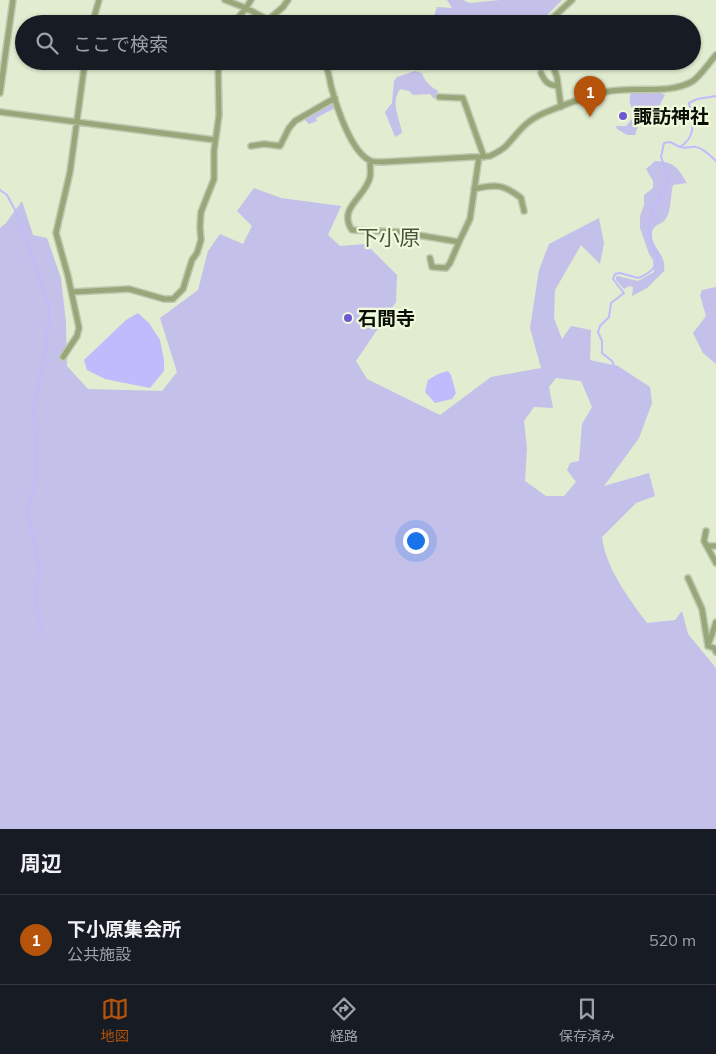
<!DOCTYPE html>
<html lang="ja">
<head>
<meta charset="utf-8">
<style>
	body { margin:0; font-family:Mulish,"Noto Sans JP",sans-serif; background:#242831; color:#f1f3f6 }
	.you { position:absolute; left:415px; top:540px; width:18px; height:18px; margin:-12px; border:4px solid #fff; border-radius:50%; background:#1a73e8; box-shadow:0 0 0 8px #1a73e833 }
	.badge { display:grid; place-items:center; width:32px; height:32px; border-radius:50%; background:#b45309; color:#fff; font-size:16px; font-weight:700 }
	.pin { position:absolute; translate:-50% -41px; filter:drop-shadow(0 1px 2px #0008) }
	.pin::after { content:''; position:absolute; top:26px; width:18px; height:15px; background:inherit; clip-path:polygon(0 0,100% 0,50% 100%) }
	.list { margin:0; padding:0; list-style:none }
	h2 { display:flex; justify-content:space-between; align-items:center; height:65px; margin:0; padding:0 20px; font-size:21px }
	h2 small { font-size:16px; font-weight:400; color:#9ea1a6 }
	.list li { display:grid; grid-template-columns:32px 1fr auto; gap:15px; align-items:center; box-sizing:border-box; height:90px; padding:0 20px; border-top:1px solid #363941 }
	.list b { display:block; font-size:19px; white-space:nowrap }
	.list p { margin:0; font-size:16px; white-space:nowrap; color:#9ea1a6 }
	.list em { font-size:16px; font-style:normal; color:#9ea1a6 }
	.icon { flex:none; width:28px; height:28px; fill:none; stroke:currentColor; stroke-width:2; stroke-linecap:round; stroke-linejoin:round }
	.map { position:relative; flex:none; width:716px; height:829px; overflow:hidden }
	.search { position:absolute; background:#171b24; box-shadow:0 1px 4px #0004; left:15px; right:15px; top:15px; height:55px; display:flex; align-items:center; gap:12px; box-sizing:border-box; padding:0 18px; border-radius:28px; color:#9ea1a6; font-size:19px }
	.sheet { height:155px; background:#171b24 }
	nav { display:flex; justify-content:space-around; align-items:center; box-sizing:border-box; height:70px; border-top:1px solid #363941; background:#171b24; font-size:14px; color:#9ea1a6 }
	nav a { display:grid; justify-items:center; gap:2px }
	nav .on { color:#b45309 }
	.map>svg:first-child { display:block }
	.green { fill:#c3c0ea; fill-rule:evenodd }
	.water { fill:#c0bbfc }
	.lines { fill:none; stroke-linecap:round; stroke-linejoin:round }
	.stream { stroke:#c0bbfc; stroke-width:2 }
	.minor-casing { stroke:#bfc8b0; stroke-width:8 }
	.minor { stroke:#97a779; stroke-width:5 }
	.poi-dot { fill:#6e57d0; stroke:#effadd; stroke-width:2 }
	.labels { text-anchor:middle; stroke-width:4.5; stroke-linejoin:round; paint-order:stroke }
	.poi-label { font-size:19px; font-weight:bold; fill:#0a0e05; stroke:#effadd; text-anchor:start }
	.quarter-label { font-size:21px; fill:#49523a; stroke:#effadd }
</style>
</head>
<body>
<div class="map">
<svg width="716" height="829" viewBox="0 0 716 829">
	<rect width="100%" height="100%" fill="#e1ecd0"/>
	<path class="green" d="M447 0H463L470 3 500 0H562L547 15H532L502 24 460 17 452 24H431L437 7 452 8Z
		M415 71 422 73C424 80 430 87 437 90L438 92 434 99 430 94 413 95 409 91 400 89C390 104 400 118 402 133L395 137 385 112 392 103 394 81 397 77Z
		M632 91 661 93 665 95 654 116 639 124 635 135H627L617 129 616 126H626L632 119 634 113C631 106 627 100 632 91Z
		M332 101 335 108 316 118 317 121 309 124 304 119Z
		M655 161C675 162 677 167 687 183L673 185C670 196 672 211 665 220 660 225 652 225 652 234 651 248 667 254 664 271L647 288 632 296 633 287 629 286 624 289 616 280V277L617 276 638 281 654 272 653 260 649 254 640 228V216L644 205V195L653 188V181L646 169Z
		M254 188 281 198 341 206 328 235 340 246 366 244 397 275 396 302 356 361 367 379 440 415 491 377 541 368 530 328 539 270 549 244 599 218 604 243 600 264 581 245 555 290 554 318 562 339 571 326 591 330 590 360 618 366 650 387 652 403 639 438 604 486 649 473 655 496 636 503 602 537C606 569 628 597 647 623L675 620 682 611 688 634 716 668V829H0V228L6 223 22 201 33 235 47 238 61 278 66 323 67 366 88 389 162 391 177 372 160 318 198 290 208 251 220 234 243 244 252 226 237 211ZM556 378 581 381 592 407 582 424 579 461 570 463 567 470 576 482 564 496H546L525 481 527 448 524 421 534 407 553 408 549 387Z
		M716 287V364L703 353 693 333 706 316 700 295 702 290Z"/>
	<path class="water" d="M138 313 149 323 160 340 164 360V371L150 388 105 379 87 370 84 360 126 320Z
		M448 371 451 375 456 393 452 399 435 403 425 392 428 380 438 374Z"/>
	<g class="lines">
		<path class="stream" d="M680 147C688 149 690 146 696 147 704 148 710 156 716 161
			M0 190 7 195 15 210 49 305V318L46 348 34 406 36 465 34 487 27 509 38 561V578L35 600 42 634
			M618 375 612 361 602 353V341L598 332 600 326 609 317 611 303 624 293 613 279 615 274 620 273 638 278C649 274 655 269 659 257L653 248 648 229 653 210 667 182 668 176 661 157 664 143 670 142 680 147C698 136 692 120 689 103L697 99 716 96"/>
		<defs>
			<path id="minor" d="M225 0 246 8 276 24
				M269 19 283 7 288 0
				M92 24 99 0
				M233 24 246 8 251 0
				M546 24 572 0
				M322 61C329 69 329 77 331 86 336 105 351 153 371 161 374 162 379 162 383 162L490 156C496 153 502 150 506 146 520 131 524 122 544 113 561 106 587 96 605 92 632 85 668 96 693 81 701 75 709 63 716 55
				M551 61 557 77 561 107
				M541 73C545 82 548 85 558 86
				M0 93 13 0
				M439 97 463 98 484 157
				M0 112 215 140
				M251 146 264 144 280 146 289 128 295 121 335 98
				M370 161C370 166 371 172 370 177 366 197 337 208 352 230L400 232 459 242 470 219 479 157
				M474 189C496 184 503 184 521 198L524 211
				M430 258 432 267 446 268 450 263 459 242
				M72 292 129 289 164 299H173L183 289 192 260 197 253 201 240 200 227 201 212 214 179V151L219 115 218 61
				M63 357 77 336 79 328 68 276 56 233 70 172 85 61
				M706 531 704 541 716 563
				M707 546H716
				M688 578 702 609 708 646
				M716 622 708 646 714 648 716 652"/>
		</defs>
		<use href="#minor" class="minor-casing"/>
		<use href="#minor" class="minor"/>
	</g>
	<g class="poi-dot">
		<circle cx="623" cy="116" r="5"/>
		<circle cx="348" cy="318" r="5"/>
	</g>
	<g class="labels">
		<g class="poi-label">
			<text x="633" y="123">諏訪神社</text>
			<text x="358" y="325">石間寺</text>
		</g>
		<g class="quarter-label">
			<text x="389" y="245">下小原</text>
		</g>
	</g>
</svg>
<div class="you"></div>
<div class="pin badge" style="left:590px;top:117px">1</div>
<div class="search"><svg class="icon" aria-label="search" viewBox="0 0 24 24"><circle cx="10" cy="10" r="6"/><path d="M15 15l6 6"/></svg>ここで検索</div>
</div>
<section class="sheet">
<h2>周辺<small></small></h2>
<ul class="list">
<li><span class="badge">1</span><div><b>下小原集会所</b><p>公共施設</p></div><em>520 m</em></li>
</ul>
</section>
<nav>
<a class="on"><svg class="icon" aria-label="map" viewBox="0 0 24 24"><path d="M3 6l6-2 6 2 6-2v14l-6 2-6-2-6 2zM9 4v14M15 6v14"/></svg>地図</a>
<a><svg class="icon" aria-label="directions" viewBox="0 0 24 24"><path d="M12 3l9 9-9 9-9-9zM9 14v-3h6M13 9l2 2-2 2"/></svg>経路</a>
<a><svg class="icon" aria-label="saved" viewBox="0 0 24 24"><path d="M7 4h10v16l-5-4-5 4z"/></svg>保存済み</a>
</nav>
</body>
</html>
